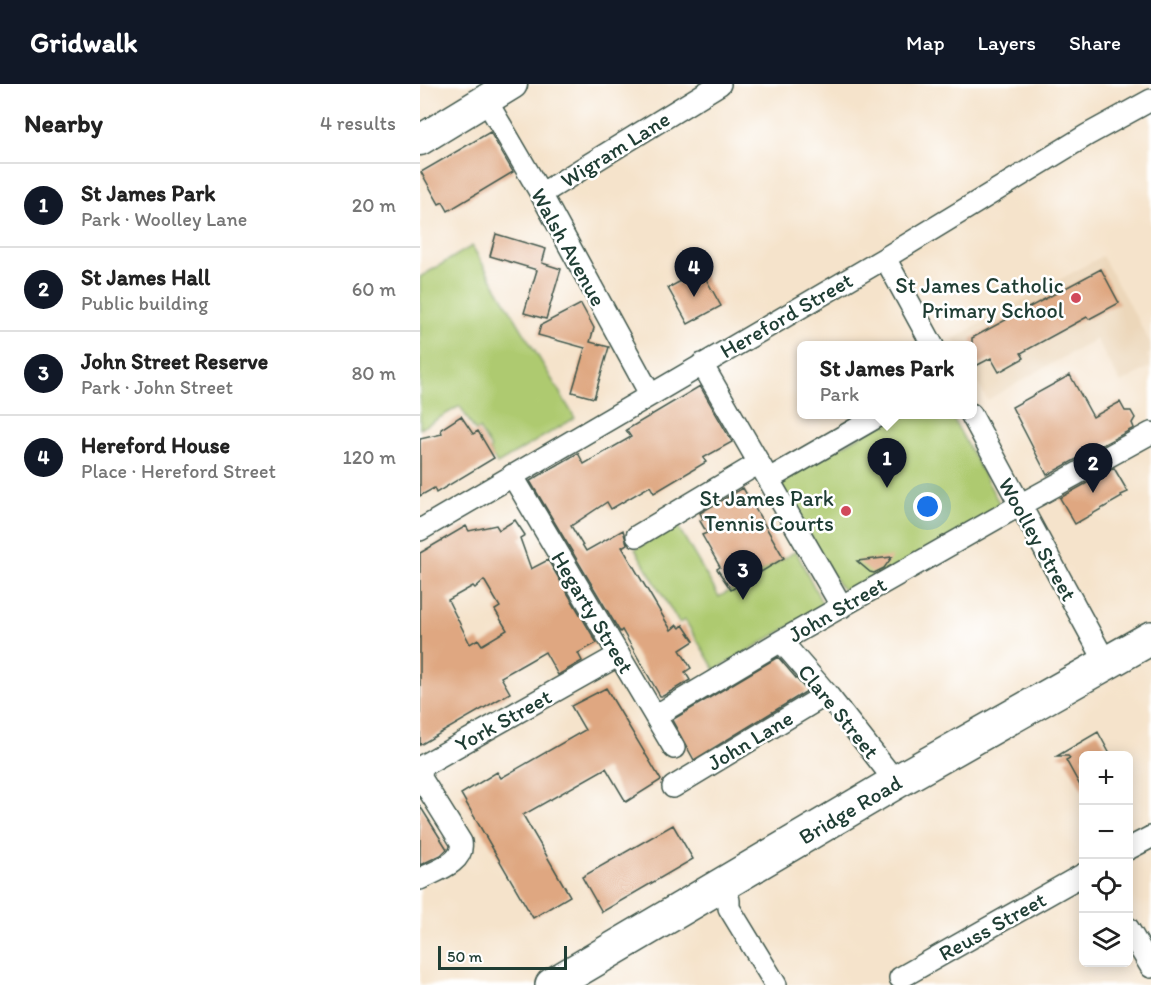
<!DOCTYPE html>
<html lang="en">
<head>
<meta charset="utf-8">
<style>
	body { margin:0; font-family:Itim,sans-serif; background:#f6f6f6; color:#222 }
	.controls { position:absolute; right:18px; bottom:18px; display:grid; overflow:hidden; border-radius:9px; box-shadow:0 3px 15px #0003 }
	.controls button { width:54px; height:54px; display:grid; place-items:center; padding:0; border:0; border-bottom:2px solid #e0e0e0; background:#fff; color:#222; font:30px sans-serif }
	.scale { position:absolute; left:18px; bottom:15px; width:129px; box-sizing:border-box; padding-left:6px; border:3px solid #1f3d34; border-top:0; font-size:16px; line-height:21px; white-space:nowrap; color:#1f3d34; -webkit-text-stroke:4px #fff; paint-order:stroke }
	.you { position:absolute; left:508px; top:423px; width:21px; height:21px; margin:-15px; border:4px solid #fff; border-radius:50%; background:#1a73e8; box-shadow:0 0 0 9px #1a73e833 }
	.badge { display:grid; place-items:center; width:39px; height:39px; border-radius:50%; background:#111827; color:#fff; font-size:20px; font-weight:700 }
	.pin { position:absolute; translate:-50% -50px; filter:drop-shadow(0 2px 3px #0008) }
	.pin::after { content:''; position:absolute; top:32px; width:21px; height:18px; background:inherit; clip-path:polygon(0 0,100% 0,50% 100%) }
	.popup { position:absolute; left:377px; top:257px; width:180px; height:78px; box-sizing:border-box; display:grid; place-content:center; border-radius:9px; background:#fff; filter:drop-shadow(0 2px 4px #0005); font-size:20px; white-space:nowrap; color:#767676 }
	.popup b { font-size:22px; color:#222 }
	.popup::after { content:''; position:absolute; left:50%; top:100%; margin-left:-12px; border:12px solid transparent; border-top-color:#fff }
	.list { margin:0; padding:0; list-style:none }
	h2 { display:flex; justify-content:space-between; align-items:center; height:78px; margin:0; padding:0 24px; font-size:26px }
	h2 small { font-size:20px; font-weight:400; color:#767676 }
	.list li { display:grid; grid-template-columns:39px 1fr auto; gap:18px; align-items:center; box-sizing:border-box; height:84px; padding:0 24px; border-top:2px solid #e0e0e0 }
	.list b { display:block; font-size:22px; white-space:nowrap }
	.list p { margin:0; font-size:20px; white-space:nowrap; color:#767676 }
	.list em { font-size:20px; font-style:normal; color:#767676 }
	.icon { flex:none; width:33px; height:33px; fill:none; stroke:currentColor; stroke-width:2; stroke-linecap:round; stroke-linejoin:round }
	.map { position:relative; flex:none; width:731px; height:901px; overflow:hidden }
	header { display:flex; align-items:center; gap:36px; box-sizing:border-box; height:84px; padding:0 30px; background:#111827; color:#fff }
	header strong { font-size:28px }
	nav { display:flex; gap:33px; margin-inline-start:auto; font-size:21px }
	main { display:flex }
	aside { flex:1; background:#fff }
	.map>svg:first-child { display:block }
	.built { fill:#ecd7ba }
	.green { fill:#aeca70; stroke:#668452; stroke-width:1.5 }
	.building { fill:#dfa781; fill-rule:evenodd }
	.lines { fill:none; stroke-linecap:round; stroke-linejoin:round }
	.street-casing { stroke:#3f564b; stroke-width:24 }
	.secondary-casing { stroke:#3f564b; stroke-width:33 }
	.primary-casing { stroke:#3f564b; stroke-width:36 }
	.street { stroke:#fff; stroke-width:21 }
	.secondary { stroke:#fff; stroke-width:30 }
	.primary { stroke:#fff; stroke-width:33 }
	.poi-dot { fill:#d1495b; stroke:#fff; stroke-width:2 }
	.labels { text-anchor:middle; stroke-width:5; stroke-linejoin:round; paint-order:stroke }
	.street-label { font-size:22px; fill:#1f3d34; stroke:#fff }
	.poi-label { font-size:22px; fill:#1f3d34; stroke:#fff; text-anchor:end }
</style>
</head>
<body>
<header>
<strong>Gridwalk</strong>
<nav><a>Map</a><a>Layers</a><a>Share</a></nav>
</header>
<main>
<aside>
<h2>Nearby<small>4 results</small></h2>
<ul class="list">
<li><span class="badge">1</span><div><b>St James Park</b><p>Park · Woolley Lane</p></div><em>20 m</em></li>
<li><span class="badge">2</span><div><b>St James Hall</b><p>Public building</p></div><em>60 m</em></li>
<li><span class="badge">3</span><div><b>John Street Reserve</b><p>Park · John Street</p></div><em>80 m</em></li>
<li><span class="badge">4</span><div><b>Hereford House</b><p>Place · Hereford Street</p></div><em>120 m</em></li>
</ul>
</aside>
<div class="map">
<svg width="731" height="901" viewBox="0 0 731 901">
	<rect width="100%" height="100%" fill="#fff"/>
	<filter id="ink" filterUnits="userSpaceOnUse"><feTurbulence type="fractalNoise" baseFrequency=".0167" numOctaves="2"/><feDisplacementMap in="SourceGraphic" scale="12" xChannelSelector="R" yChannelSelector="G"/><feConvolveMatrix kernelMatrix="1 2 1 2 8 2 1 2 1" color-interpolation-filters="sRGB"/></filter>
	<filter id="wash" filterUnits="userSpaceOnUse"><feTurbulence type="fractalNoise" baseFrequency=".008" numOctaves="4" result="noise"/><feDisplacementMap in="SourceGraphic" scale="24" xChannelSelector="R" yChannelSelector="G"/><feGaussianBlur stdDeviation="1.35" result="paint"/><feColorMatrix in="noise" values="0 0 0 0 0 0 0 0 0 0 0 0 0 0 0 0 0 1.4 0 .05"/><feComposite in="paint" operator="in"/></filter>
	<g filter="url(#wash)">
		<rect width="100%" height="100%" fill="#f5e3cb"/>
		<path class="built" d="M682 172 731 260V269L727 271 731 282 701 299 676 255 567 316 553 290 552 262 537 261 533 255Z"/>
		<path class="green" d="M52 162 155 334 77 380 69 366 71 364 59 345 55 347 40 322 0 345V193Z
			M477 331H531L583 426 432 507H426L420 503 359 398Z
			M257 441 299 513 376 467 402 519 401 524 295 586 265 536 259 539 215 465Z"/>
		<g id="blocks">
			<path class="building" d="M70 48 93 88 28 127 23 118 19 120 1 88Z
				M76 150 126 165 122 179 141 185 126 235 104 229 117 186 70 172Z
				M681 185 699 219 669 235 667 233 601 269 604 274 579 288 571 274 552 284V254Z
				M281 186 301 222 268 240 248 204Z
				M161 220 174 244 170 258 189 263 174 314 152 308 165 264 118 251 121 241Z
				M650 291 673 333 700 318 705 327H711L715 334 712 339 714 344 627 391 592 323Z
				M280 302 312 358 283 374 286 378 234 409 230 402 191 425 187 418 151 442 166 467 203 446 207 460 202 463 251 546 257 541 260 544 263 541 274 557 260 566 271 584 265 588 270 596 243 612H240L202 546 200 548 110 397 158 369 164 380 211 353 206 346Z
				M41 332 53 350 58 347 74 374 16 409 14 404 0 412V355L22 350 21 345Z
				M694 384 708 408 701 411 702 413 655 440 640 414Z
				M323 404 364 474 311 506 297 485 300 483 282 451 287 449 280 437 283 435 280 429Z
				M95 436 105 451 100 454 111 485 128 476 177 559 158 569 162 577 138 591 125 568 106 579 81 593 90 609 0 661V469L46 442 49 447 76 441 79 446ZM64 496 80 523 75 526 87 546 62 561 58 555 50 560 28 516 53 502 55 504Z
				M472 473 464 484 454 489 450 488 437 477Z
				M358 573 387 607 274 676 252 636Z
				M186 604 241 696 206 718 186 684 103 731 150 812 113 834 41 710 77 688 81 694 165 646 151 622Z
				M678 648 691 672H663V707L646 676 650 674 648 672H637Z
				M0 722 27 765 21 771 0 781Z
				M253 741 273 775 182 828 162 793Z"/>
		</g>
	</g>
	<g filter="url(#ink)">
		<use href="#blocks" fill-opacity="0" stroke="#3f564b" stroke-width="1.5"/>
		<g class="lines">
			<defs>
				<path id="street" d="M66 16 121 110 230 310
					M121 110 300 0
					M465 174 513 262
					M282 280 422 523
					M551 330 686 579
					M92 391 254 664
					M349 395 462 330
					M0 446 465 174 667 51 731 16
					M217 452 339 379
					M361 557 407 610 476 698
					M235 632 361 557 600 421 731 349
					M253 703 407 610
					M708 765 731 753
					M0 795C15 787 45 779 41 758L1 694 2 682 199 571
					M299 801 309 816V824L356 901
					M708 844 731 883
					M480 894 664 790"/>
				<path id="secondary" d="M0 56 92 0"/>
				<g id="primary">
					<path id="s1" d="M132 901 476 698 731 554"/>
				</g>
			</defs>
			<use href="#street" class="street-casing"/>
			<use href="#secondary" class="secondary-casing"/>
			<use href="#primary" class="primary-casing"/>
			<use href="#street" class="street"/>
			<use href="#secondary" class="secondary"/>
			<use href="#primary" class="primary"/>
		</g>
	</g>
	<g class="poi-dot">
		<circle cx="656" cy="214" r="6"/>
		<circle cx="426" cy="427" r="6"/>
	</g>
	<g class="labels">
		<g class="street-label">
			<text transform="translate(195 65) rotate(-32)" y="8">Wigram Lane</text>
			<text transform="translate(149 163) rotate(61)" y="8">Walsh Avenue</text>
			<text transform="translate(366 231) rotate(-30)" y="8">Hereford Street</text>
			<text transform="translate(618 455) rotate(61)" y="8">Woolley Street</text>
			<text transform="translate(417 525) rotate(-30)" y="8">John Street</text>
			<text transform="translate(173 528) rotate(59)" y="8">Hegarty Street</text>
			<text transform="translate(419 627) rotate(51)" y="8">Clare Street</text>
			<text transform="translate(83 636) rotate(-29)" y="8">York Street</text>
			<text transform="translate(330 656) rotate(-31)" y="8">John Lane</text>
			<text dy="8" stroke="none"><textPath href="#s1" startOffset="346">Bridge Road</textPath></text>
			<text transform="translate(572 842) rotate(-29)" y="8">Reuss Street</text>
		</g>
		<g class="poi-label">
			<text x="644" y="209">St James Catholic<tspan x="644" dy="25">Primary School</tspan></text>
			<text x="414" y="422">St James Park<tspan x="414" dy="25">Tennis Courts</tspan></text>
		</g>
	</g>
</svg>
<div class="controls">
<button>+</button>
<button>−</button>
<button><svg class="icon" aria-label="locate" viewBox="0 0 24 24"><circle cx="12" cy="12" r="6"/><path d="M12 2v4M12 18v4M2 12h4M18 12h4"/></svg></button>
<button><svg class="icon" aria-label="layers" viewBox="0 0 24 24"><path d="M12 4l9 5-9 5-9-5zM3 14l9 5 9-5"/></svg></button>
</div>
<div class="scale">50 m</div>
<div class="you"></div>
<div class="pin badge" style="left:467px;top:404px">1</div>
<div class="popup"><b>St James Park</b>Park</div>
<div class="pin badge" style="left:673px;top:409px">2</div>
<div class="pin badge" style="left:323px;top:516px">3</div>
<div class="pin badge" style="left:274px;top:213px">4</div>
</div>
</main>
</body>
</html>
